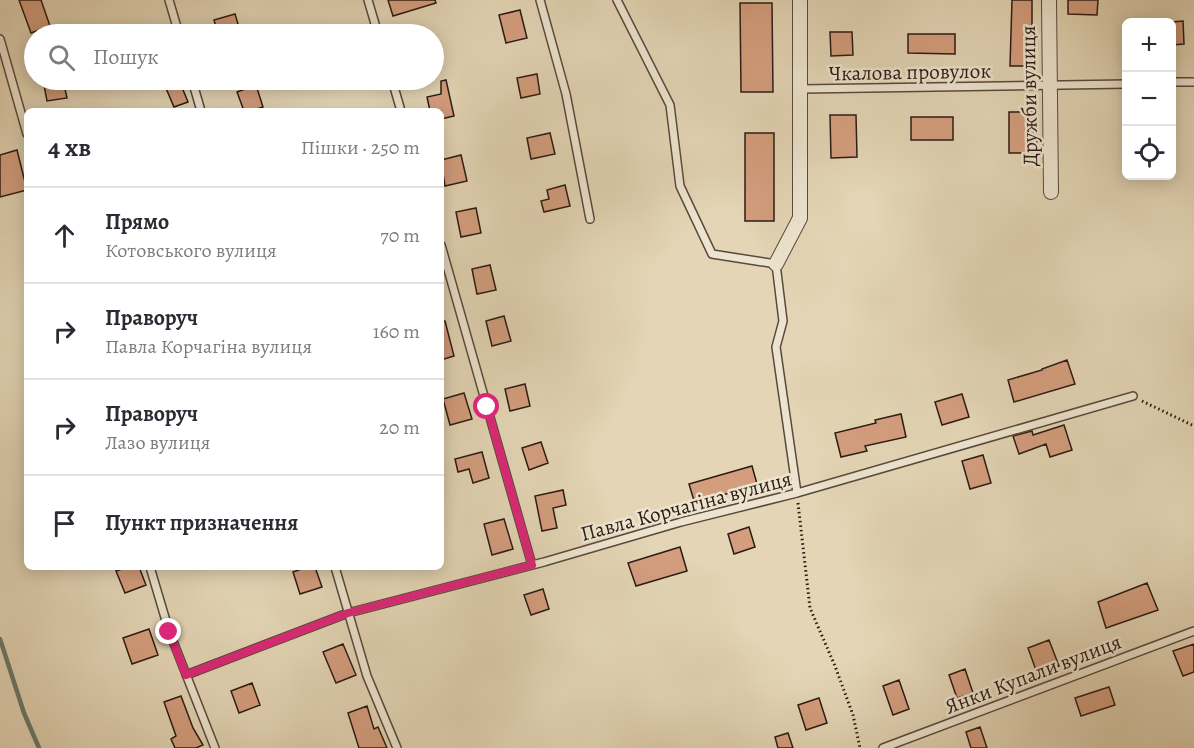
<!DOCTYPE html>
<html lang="uk">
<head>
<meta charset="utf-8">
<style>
	body { margin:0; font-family:Alegreya,serif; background:#f7f7f7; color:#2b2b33 }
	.controls { position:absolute; right:18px; top:18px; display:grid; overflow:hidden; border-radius:9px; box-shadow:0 3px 15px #0003 }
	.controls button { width:54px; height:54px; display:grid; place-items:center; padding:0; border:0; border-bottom:2px solid #e1e1e2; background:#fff; color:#2b2b33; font:30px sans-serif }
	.stop { position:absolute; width:18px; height:18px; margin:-14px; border:4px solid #db2777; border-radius:50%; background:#fff }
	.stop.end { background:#db2777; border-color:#fff; box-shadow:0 2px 6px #0008 }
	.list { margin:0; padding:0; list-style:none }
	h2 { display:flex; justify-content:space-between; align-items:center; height:78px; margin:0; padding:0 24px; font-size:26px }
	h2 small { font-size:20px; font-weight:400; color:#7c7c81 }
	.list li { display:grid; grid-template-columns:39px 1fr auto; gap:18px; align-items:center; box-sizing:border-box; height:96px; padding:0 24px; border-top:2px solid #e1e1e2 }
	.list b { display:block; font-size:22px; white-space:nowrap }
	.list p { margin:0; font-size:20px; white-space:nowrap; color:#7c7c81 }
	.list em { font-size:20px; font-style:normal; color:#7c7c81 }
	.icon { flex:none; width:33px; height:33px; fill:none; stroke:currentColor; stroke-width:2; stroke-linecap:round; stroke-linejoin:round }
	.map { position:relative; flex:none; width:1194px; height:748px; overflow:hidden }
	.search { position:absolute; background:#fff; box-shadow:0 3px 15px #0003; left:24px; top:24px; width:420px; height:66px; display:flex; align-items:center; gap:15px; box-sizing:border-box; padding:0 21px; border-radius:33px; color:#7c7c81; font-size:22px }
	.panel { position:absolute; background:#fff; box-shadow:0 3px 15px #0003; left:24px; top:108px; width:420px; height:462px; border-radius:9px }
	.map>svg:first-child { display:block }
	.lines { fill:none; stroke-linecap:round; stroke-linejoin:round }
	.stream { stroke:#6b796d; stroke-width:4.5 }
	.building { fill:#d49e7e; stroke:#2b1a14; stroke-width:1.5 }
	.service-casing { stroke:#59493c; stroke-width:10 }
	.minor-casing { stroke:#59493c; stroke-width:16 }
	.path { stroke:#2b1a14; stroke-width:3; stroke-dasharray:1.5 3; stroke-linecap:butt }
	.service { stroke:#ede4cf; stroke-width:7 }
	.minor { stroke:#ede4cf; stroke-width:14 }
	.route { stroke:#db2777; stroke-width:8 }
	.labels { text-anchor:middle; stroke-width:5; stroke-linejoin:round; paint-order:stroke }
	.street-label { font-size:21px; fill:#2b1a14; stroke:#ede4cf }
</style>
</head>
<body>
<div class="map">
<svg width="1194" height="748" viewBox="0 0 1194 748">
	<rect width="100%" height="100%" fill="#e3d5b5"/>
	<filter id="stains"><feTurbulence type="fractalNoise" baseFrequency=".00333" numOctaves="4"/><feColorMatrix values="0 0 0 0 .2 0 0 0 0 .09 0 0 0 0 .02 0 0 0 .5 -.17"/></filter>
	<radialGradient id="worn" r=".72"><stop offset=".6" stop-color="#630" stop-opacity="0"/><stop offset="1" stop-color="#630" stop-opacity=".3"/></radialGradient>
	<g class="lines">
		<path class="stream" d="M0 639 24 713 39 748"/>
	</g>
	<path class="building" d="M19 0H41L50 26 31 33Z
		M388 0H435L436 3 393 16Z
		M1012 0H1032V66H1010Z
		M1068 0H1098L1097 15 1068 14Z
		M740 3H772L773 92H741Z
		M520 10 527 38 506 43 499 15Z
		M235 14 241 34H218L214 20Z
		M1183 21 1184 44 1172 45V22Z
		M830 32H852L853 55 831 56Z
		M908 34H955V54L908 53Z
		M537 74 540 94 521 98 517 78Z
		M43 80H63L67 98 47 101Z
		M179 80 188 102 174 107 165 86Z
		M446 80 454 116 441 119V111H430L427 97 441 94V81Z
		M256 85 263 107 251 111H244L237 92Z
		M1009 112H1033L1034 133H1037V153H1009Z
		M830 115H856L857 157 831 158Z
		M911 117H953V140H911Z
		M550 133 555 154 531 159 527 138Z
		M745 133H774V221H745Z
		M17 150 27 190 0 197V155Z
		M461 155 467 181 445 186 441 160Z
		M565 185 570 206 544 212 541 201 549 199 547 190Z
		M476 208 481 233 461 237 456 212Z
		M490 265 496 290 477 294 472 269Z
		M504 316 511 341 492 346 486 321Z
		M441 321H445L454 356 441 360Z
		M1067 360 1075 384 1014 402 1008 380 1042 370V369Z
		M525 384 530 406 510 411 505 389Z
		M464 393 472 419 450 425 443 399Z
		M962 394 969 417 942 425 935 402Z
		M901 414 906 437 865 446 867 451 841 457 835 433 876 423 875 420Z
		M1064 425 1072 450 1050 457 1046 444 1019 454 1013 436 1032 431 1033 435Z
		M541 442 548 463 529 470 522 448Z
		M482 452 489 478 473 483 469 469 458 472 455 459Z
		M983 455 991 483 970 489 962 461Z
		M752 466 757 484 695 504 689 484Z
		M563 490 566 505 553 508 557 528 542 531 535 496Z
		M504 519 513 549 492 555 484 524Z
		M749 527 755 547 734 554 728 534Z
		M680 547 687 571 636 586 628 563Z
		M128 567H139L146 585 125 593 116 571Z
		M307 567H315L322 587 300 594 293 572Z
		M1147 583 1158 610 1106 628 1098 602Z
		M543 589 549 609 531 615 524 595Z
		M149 629 158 655 132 664 123 638Z
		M1049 640 1059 666 1037 673 1028 648Z
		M343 644 356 675 336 683 323 652Z
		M1194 644V672L1183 676 1173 651Z
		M965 669 973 693 957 698 949 675Z
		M899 680 909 709 893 715 883 686Z
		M252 683 260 705 239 713 231 691Z
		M1109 687 1115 705 1081 716 1075 698Z
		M181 696 193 728 203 745 196 748H175L171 739 176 736 164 702Z
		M819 698 827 723 806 730 798 705Z
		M367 706 374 729 378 727 387 748H359L348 713Z
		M980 727 987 748H971L966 732Z
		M788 733 793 748H778L775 737Z"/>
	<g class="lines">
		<defs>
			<path id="service" d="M169 0 179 34
				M368 0 378 34
				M540 0 566 94 590 219
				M617 0 670 105 680 186 712 254 776 264 783 321 776 347 797 493
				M0 39 27 134
				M192 80 201 111
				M392 80 401 111
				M1172 82H1194
				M802 89 1126 84
				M441 245 532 565
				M150 567 169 631 215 748
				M335 567 367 676 397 748
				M186 675 348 613 544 562 681 522 797 493 1133 396
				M883 748 1194 631"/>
			<path id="minor" d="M1049 0 1051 192
				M776 264 800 218V0"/>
		</defs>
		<use href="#service" class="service-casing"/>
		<use href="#minor" class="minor-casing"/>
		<path class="path" d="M1142 401 1194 426
			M798 503 810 608 835 666 853 715 860 748"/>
		<use href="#service" class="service"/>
		<use href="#minor" class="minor"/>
	</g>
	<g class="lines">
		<path class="route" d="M169 632 186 675 348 613 532 565 487 407"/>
	</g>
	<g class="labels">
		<g class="street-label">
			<text transform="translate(910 72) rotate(-1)" y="7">Чкалова провулок</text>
			<text transform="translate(1029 96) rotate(-91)" y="7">Дружби вулиця</text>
			<text transform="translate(686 506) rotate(-15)" y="7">Павла Корчагіна вулиця</text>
			<text transform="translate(1033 674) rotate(-21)" y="7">Янки Купали вулиця</text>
		</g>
	</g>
	<rect width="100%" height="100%" filter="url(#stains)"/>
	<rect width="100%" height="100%" fill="url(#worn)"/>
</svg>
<div class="controls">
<button>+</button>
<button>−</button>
<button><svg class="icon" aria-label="locate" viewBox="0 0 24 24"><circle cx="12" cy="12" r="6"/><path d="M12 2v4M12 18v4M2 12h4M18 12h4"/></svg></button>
</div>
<div class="stop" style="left:487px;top:407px"></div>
<div class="stop end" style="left:169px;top:632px"></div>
<div class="search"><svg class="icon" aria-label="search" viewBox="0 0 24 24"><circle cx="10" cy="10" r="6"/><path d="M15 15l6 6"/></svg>Пошук</div>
<section class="panel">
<h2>4 хв<small>Пішки · 250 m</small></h2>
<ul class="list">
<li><svg class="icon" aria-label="ahead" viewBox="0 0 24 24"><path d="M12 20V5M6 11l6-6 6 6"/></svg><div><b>Прямо</b><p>Котовського вулиця</p></div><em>70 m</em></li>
<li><svg class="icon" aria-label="right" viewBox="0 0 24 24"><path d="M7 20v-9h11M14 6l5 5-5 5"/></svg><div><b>Праворуч</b><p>Павла Корчагіна вулиця</p></div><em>160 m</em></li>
<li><svg class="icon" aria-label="right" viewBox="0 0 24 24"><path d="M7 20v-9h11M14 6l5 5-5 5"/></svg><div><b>Праворуч</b><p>Лазо вулиця</p></div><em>20 m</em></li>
<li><svg class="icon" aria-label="arrive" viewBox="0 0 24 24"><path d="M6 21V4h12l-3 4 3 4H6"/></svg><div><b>Пункт призначення</b></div></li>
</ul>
</section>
</div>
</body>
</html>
